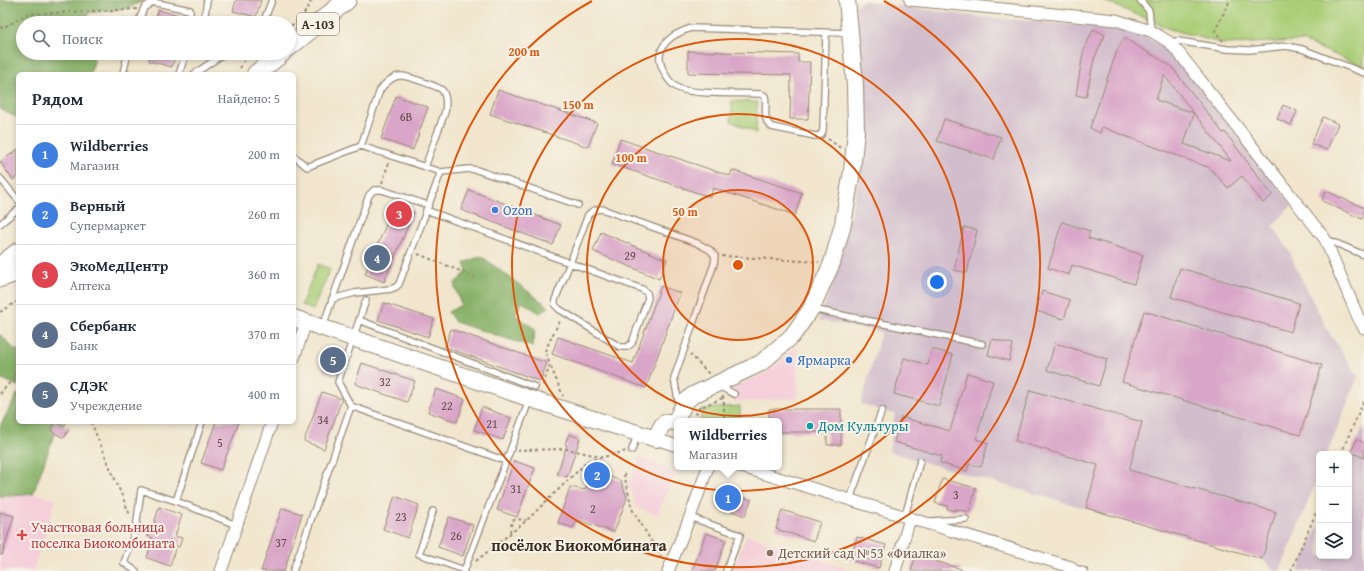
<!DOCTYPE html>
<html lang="ru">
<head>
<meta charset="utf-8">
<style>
	body { margin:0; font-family:"Gentium Book Plus",serif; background:#f2f2f3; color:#1f2937 }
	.controls { position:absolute; right:12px; bottom:12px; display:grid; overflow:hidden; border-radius:6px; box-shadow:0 2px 6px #0003 }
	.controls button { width:36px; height:36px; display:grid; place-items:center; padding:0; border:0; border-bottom:1px solid #e0e1e3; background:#fff; color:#1f2937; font:20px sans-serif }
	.you { position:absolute; left:937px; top:282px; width:14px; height:14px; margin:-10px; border:3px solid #fff; border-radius:50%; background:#1a73e8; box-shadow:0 0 0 6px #1a73e833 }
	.badge { display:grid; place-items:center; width:26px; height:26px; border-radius:50%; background:#c8321e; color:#fff; font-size:13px; font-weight:700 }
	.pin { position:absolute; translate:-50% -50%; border:2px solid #fff; box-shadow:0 1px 4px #0006 }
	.popup { position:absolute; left:674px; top:418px; width:108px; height:52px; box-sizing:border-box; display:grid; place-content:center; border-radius:6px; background:#fff; filter:drop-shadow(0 1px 3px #0005); font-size:13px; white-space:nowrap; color:#747a83 }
	.popup b { font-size:15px; color:#1f2937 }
	.popup::after { content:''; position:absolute; left:50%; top:100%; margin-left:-8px; border:8px solid transparent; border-top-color:#fff }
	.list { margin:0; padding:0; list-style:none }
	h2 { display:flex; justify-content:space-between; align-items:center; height:52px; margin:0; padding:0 16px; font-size:17px }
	h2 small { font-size:13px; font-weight:400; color:#747a83 }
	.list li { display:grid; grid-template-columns:26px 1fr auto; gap:12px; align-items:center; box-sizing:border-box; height:60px; padding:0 16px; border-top:1px solid #e0e1e3 }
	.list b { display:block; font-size:15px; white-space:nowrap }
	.list p { margin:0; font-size:13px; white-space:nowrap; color:#747a83 }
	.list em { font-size:13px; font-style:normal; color:#747a83 }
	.icon { flex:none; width:22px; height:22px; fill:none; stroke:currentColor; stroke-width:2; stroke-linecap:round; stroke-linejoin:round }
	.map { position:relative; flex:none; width:1364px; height:571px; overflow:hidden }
	.search { position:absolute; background:#fff; box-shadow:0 2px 6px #0003; left:16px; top:16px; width:280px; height:44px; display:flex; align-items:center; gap:10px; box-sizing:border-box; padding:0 14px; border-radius:22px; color:#747a83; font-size:15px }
	.panel { position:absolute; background:#fff; box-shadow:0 2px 6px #0003; left:16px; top:72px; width:280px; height:352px; border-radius:6px }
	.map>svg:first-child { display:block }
	.built { fill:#f5cfda }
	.industrial { fill:#d1bdcb }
	.green { fill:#aace77; stroke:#727c4a }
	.forest { fill:#87b168; stroke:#616e43 }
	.building { fill:#d9a5c8; fill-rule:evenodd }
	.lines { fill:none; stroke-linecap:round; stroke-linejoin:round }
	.lane-casing { stroke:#968876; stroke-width:8 }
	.street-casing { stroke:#968876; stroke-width:13 }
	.secondary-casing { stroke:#968876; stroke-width:18 }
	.primary-casing { stroke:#968876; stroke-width:20 }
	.path { stroke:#968876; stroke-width:2; stroke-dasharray:3 3; stroke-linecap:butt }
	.lane { stroke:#fff; stroke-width:5.5 }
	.street { stroke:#fff; stroke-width:11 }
	.secondary { stroke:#fff; stroke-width:16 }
	.primary { stroke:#fff; stroke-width:18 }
	.ring { fill:none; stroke:#df570d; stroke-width:2 }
	.shop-dot { fill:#3f7fe0; stroke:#f7f3e8; stroke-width:1.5 }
	.culture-dot { fill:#0f9aa8; stroke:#f7f3e8; stroke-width:1.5 }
	.health-dot { fill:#e0444e; stroke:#f7f3e8; stroke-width:1.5 }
	.education-dot { fill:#8d6e63; stroke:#f7f3e8; stroke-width:1.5 }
	.labels { text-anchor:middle; stroke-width:4; stroke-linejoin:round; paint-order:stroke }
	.number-label { font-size:12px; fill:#624948 }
	.shield { fill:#f7f3e8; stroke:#73665b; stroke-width:1 }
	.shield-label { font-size:13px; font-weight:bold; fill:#3b2a1e }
	.shop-label { font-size:14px; fill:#366cbe; stroke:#f7f3e8; text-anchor:start }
	.culture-label { font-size:14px; fill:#0d838f; stroke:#f7f3e8; text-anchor:start }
	.health-label { font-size:14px; fill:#be3a42; stroke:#f7f3e8; text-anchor:start }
	.education-label { font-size:14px; fill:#785e54; stroke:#f7f3e8; text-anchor:start }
	.quarter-label { font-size:16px; font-weight:bold; fill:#3b2a1e; stroke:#f7f3e8 }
	.centre { fill:#df570d; stroke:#f7f3e8; stroke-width:2 }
	.ring-label { font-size:12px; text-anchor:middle; font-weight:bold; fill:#df570d; stroke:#f7f3e8; stroke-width:4; stroke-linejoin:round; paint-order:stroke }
</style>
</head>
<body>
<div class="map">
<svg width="1364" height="571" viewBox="0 0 1364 571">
	<rect width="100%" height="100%" fill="#f7f3e8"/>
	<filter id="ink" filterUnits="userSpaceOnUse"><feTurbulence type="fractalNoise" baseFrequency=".025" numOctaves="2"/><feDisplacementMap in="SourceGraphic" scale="8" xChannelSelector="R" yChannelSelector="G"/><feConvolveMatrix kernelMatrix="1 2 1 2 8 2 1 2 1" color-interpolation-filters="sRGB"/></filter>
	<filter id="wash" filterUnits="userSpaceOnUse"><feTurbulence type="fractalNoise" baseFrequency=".012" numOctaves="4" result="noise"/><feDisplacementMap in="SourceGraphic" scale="16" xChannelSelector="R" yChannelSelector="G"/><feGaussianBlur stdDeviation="0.9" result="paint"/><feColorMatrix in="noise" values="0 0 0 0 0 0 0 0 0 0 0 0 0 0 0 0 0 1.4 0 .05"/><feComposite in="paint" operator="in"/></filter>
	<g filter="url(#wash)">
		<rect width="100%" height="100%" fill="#f1e6cd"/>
		<path class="built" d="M797 346 798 398 734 402V386L765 374Z
			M639 457 676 471 658 514 636 508 629 484Z
			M0 482 56 500 33 571H0Z
			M747 535 853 571H732Z"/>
		<path class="industrial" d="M863 1 972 16 1088 26 1113 24 1145 36 1174 54 1292 205 1273 226 1290 252 1296 268 1328 331 1358 376 1327 454H1319V474L1280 571H1275L1262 559 889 452 895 414 861 404 881 332 819 320 837 272 859 179 865 133 856 6Z
			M1364 425V571H1298L1319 524V556H1349V458Z"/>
		<path class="green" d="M1102 0H1364V67L1302 41 1224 44 1170 29Z
			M732 101 757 102 756 133 731 121Z
			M318 264 330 269 313 310 301 305Z
			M740 406V421H701V409Z"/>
		<path class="forest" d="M0 0H144L129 8 88 13 89 23H23V53H93L94 62 90 74H18V118L0 109Z
			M481 256 549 307 540 313 522 302 515 315 535 329 533 347 455 322 448 312 461 305 454 284 467 272 464 263Z
			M0 334 15 350H18V386L0 378Z
			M18 393V422H66L55 432 33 494 0 497V426Z"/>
		<g id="blocks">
			<path class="building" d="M236 0H261L256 17 233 11Z
				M158 10 182 16 180 23H155Z
				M1093 29 1105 35 1094 59 1086 97 1076 95 1083 53Z
				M1124 38 1171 66 1223 133 1225 132 1272 195 1263 203 1242 176 1228 188 1210 168 1102 127 1100 133 1090 128 1118 48ZM1164 75 1215 140 1231 161 1184 144 1194 113 1156 100Z
				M688 51 798 54V62H810L808 119H790L791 75 688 73Z
				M151 53H176L172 67 149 61Z
				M498 90 597 123 588 147 490 114Z
				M396 96 428 107 413 150 381 139Z
				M1283 105 1297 111 1291 125 1277 119Z
				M1323 117 1338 124 1327 150 1311 144Z
				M944 119 1001 137 994 159 937 141Z
				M620 139 730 176 732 170 802 193 795 215 713 188 710 197 612 164Z
				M18 149V176L13 180 0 162Z
				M469 190 561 225 553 245 461 210Z
				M1326 191 1364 208V215L1362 219 1322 201Z
				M395 204 414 212 384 282 365 274Z
				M1062 222 1090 231 1088 238 1143 255 1134 284 1072 265 1069 275 1048 268Z
				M964 227 977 230 967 273 954 270Z
				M601 232 667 260 659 279 593 251Z
				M1180 268 1299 303 1291 332 1171 297Z
				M661 286 680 293 646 388 552 354 558 337 633 363Z
				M1042 291 1070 300 1064 319 1036 311Z
				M384 303 434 319 428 337 378 320Z
				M1144 311 1322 365 1300 435 1122 382Z
				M451 329 547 363 540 381 445 347Z
				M992 339 1013 344 1009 361 988 355Z
				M1055 343 1107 359 1099 386 1047 370Z
				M932 349 953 355 939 406 894 394 904 358 928 365Z
				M329 355 341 359 336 374 323 370Z
				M362 363 415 381 407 402 355 384Z
				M967 373 993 381 976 439 988 443 981 467 969 464 967 471 940 463 942 456 894 442 901 417 950 431Z
				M436 389 465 399 457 422 428 412Z
				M1030 390 1142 422 1129 470 1276 512 1262 559 1086 508 1098 465 1015 441Z
				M322 392 342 399 324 449 304 441Z
				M482 407 511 418 503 440 474 430Z
				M769 409H841V445H827V432H779V421H769Z
				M55 422 69 429 64 438 51 431Z
				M216 422H239L221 470 201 463Z
				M569 434 580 438 567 477 557 474 567 445 565 444Z
				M1357 439 1364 443V458L1351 452Z
				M514 461 535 468 517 517 497 510Z
				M593 470 621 481 627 498 614 532 577 520 573 528 558 523 570 487 585 490Z
				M942 479 976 488 969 512 956 509 955 511 947 509 948 506 935 503Z
				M723 490 751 500 745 516 718 506Z
				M395 496 419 505 408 538 383 529Z
				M159 507 182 515 175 536 182 538 179 547 176 546 170 566 147 558 153 538 147 536 151 526 153 527Z
				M282 508 302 514 284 571H261Z
				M782 510 820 522 814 541 776 529Z
				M0 512 14 516 2 555H0Z
				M449 517 473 525 463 556 438 547Z
				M706 533 726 540 715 571H692Z
				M857 537 886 545 879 568 850 560Z
				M916 555 961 569V571H911Z"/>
		</g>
	</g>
	<g filter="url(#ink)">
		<use href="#blocks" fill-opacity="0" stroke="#968876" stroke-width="1"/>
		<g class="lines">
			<defs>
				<path id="lane" d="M207 0 204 22 207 23
					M1140 0 1149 11 1151 31
					M138 23 144 8 152 2 190 10V23
					M263 23 272 0
					M826 33 823 130 821 135 815 136 772 127C761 120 768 107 765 96L761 94C742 93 693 95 678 88 672 85 667 78 664 72 661 66 659 61 660 55 663 39 677 33 691 28L848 33
					M1169 42 1178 41 1227 49 1249 50 1286 46 1302 49 1364 73
					M128 53 123 73 128 74
					M179 74 186 53
					M194 74 225 53
					M361 146 380 90C384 84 393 76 400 76 406 75 439 87 442 90 447 96 446 106 445 112L425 167
					M294 156 307 167 361 146 441 172
					M0 178 18 200
					M426 210 570 263 555 300V305L559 309 620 347H627L632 343 648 298 647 293 642 289 570 263 588 215C592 210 596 209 602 209L697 243 710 250 715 256 714 264 674 378 679 405
					M0 224 18 209
					M1326 239 1364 255
					M332 299 355 293 391 289 396 287 399 284 441 172 469 169 477 170 578 205
					M366 300 338 382 351 406 506 461
					M812 309 982 344
					M359 320 535 387
					M323 326 369 195 374 190H382L428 205
					M719 386 734 394
					M202 422 176 501 236 525
					M632 450 637 435
					M850 499 882 410
					M433 511 419 554 464 570
					M905 516 920 461
					M690 517 740 535 726 571
					M931 521 966 519
					M1071 567 1084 571
					M136 571 124 563 136 529 141 490 176 501
					M293 571 351 406
					M464 571 529 401"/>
				<path id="street" d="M910 0 1116 20 1151 31 1169 42 1179 53 1325 239 1358 317 1364 328
					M294 358 306 322
					M656 439 677 446
					M742 467 1071 567 1069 571
					M221 571 272 422
					M668 571 690 517 708 467
					M895 571 910 518"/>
				<path id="secondary" d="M0 279 18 273
					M294 318 537 401 656 439C661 427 661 420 675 422L685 402 693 395 761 363 792 336 811 309 832 263 843 224 852 171 856 131 855 85 847 0"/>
				<path id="primary" d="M289 47 347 0
					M256 74 282 53
					M0 266 18 252"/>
			</defs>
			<use href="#lane" class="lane-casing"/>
			<use href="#street" class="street-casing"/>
			<use href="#secondary" class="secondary-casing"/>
			<use href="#primary" class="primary-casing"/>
			<path class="path" d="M291 26 302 17 312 0
				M0 27 3 28 27 14 137 9
				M1223 41 1215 31 1230 0
				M240 68 249 53
				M828 139 842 149
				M382 183 389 162
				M418 254 475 277
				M722 256 819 262
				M0 312 18 301
				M690 354 709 374
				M551 367 563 396
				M543 385 550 365 545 351 553 334 561 319
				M0 394 11 381 18 369
				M723 396 724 404V421
				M696 421V414L699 408 723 398
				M91 422 130 515
				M517 450 567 449 602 457
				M1341 454 1364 400
				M624 474 632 509 662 559
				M510 532 512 521 516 519 526 520
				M476 561 527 520 588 461 626 451
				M1291 571 1319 506"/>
			<use href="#lane" class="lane"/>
			<use href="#street" class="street"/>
			<use href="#secondary" class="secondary"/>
			<use href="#primary" class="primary"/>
		</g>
	</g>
	<circle cx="738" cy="265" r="75" fill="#df570d" fill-opacity=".12"/>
	<g class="ring">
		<circle cx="738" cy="265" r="75"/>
		<circle cx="738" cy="265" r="151"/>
		<circle cx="738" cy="265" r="226"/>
		<path d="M884 1A302 302 0 1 1 592 1"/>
	</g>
	<g class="shop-dot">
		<circle cx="495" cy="210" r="4"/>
		<circle cx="789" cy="360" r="4"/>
	</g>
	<circle class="culture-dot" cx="810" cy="426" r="4"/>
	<path class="health-dot" d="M20 529h4v4h4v4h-4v4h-4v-4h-4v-4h4z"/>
	<circle class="education-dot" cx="770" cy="553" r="4"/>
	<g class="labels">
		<g class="number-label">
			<text x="406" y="121">6В</text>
			<text x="630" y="260">29</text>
			<text x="385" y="386">32</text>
			<text x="447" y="410">22</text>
			<text x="323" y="424">34</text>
			<text x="492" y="428">21</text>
			<text x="220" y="447">5</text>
			<text x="516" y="493">31</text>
			<text x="956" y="499">3</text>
			<text x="593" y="513">2</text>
			<text x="401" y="521">23</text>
			<text x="456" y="540">26</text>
			<text x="281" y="547">37</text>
		</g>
		<rect class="shield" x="297" y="13" width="42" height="22" rx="3"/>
		<g class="shield-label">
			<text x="318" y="29">А-103</text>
		</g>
		<g class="shop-label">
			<text x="503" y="215">Ozon</text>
			<text x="797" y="365">Ярмарка</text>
		</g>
		<g class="culture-label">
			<text x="818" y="431">Дом Культуры</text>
		</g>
		<g class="health-label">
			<text x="31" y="532">Участковая больница<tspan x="31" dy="16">поселка Биокомбината</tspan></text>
		</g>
		<g class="education-label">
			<text x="778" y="558">Детский сад №53 «Фиалка»</text>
		</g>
		<g class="quarter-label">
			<text x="579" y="551">посёлок Биокомбината</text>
		</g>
	</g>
	<circle cx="738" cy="265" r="6" class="centre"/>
	<g class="ring-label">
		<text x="524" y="56">200 m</text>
		<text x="578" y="109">150 m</text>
		<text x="631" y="162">100 m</text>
		<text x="685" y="216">50 m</text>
	</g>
</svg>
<div class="controls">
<button>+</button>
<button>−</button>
<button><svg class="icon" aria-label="layers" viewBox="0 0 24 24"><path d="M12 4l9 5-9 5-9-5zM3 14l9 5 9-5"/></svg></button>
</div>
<div class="you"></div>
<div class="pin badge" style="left:728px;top:498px;background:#3f7fe0">1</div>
<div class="popup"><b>Wildberries</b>Магазин</div>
<div class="pin badge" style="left:597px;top:475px;background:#3f7fe0">2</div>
<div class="pin badge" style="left:399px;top:214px;background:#e0444e">3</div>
<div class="pin badge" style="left:377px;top:258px;background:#5c6f8a">4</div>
<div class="pin badge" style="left:333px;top:360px;background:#5c6f8a">5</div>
<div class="search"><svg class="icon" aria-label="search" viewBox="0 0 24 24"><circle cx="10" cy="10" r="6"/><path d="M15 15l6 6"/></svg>Поиск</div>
<section class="panel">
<h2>Рядом<small>Найдено: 5</small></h2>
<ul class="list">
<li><span class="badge" style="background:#3f7fe0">1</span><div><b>Wildberries</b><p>Магазин</p></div><em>200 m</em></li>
<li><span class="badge" style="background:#3f7fe0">2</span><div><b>Верный</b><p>Супермаркет</p></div><em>260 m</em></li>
<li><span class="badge" style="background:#e0444e">3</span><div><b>ЭкоМедЦентр</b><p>Аптека</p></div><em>360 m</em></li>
<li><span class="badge" style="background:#5c6f8a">4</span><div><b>Сбербанк</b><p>Банк</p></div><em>370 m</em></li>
<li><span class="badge" style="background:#5c6f8a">5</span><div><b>СДЭК</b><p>Учреждение</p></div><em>400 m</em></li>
</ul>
</section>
</div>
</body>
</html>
